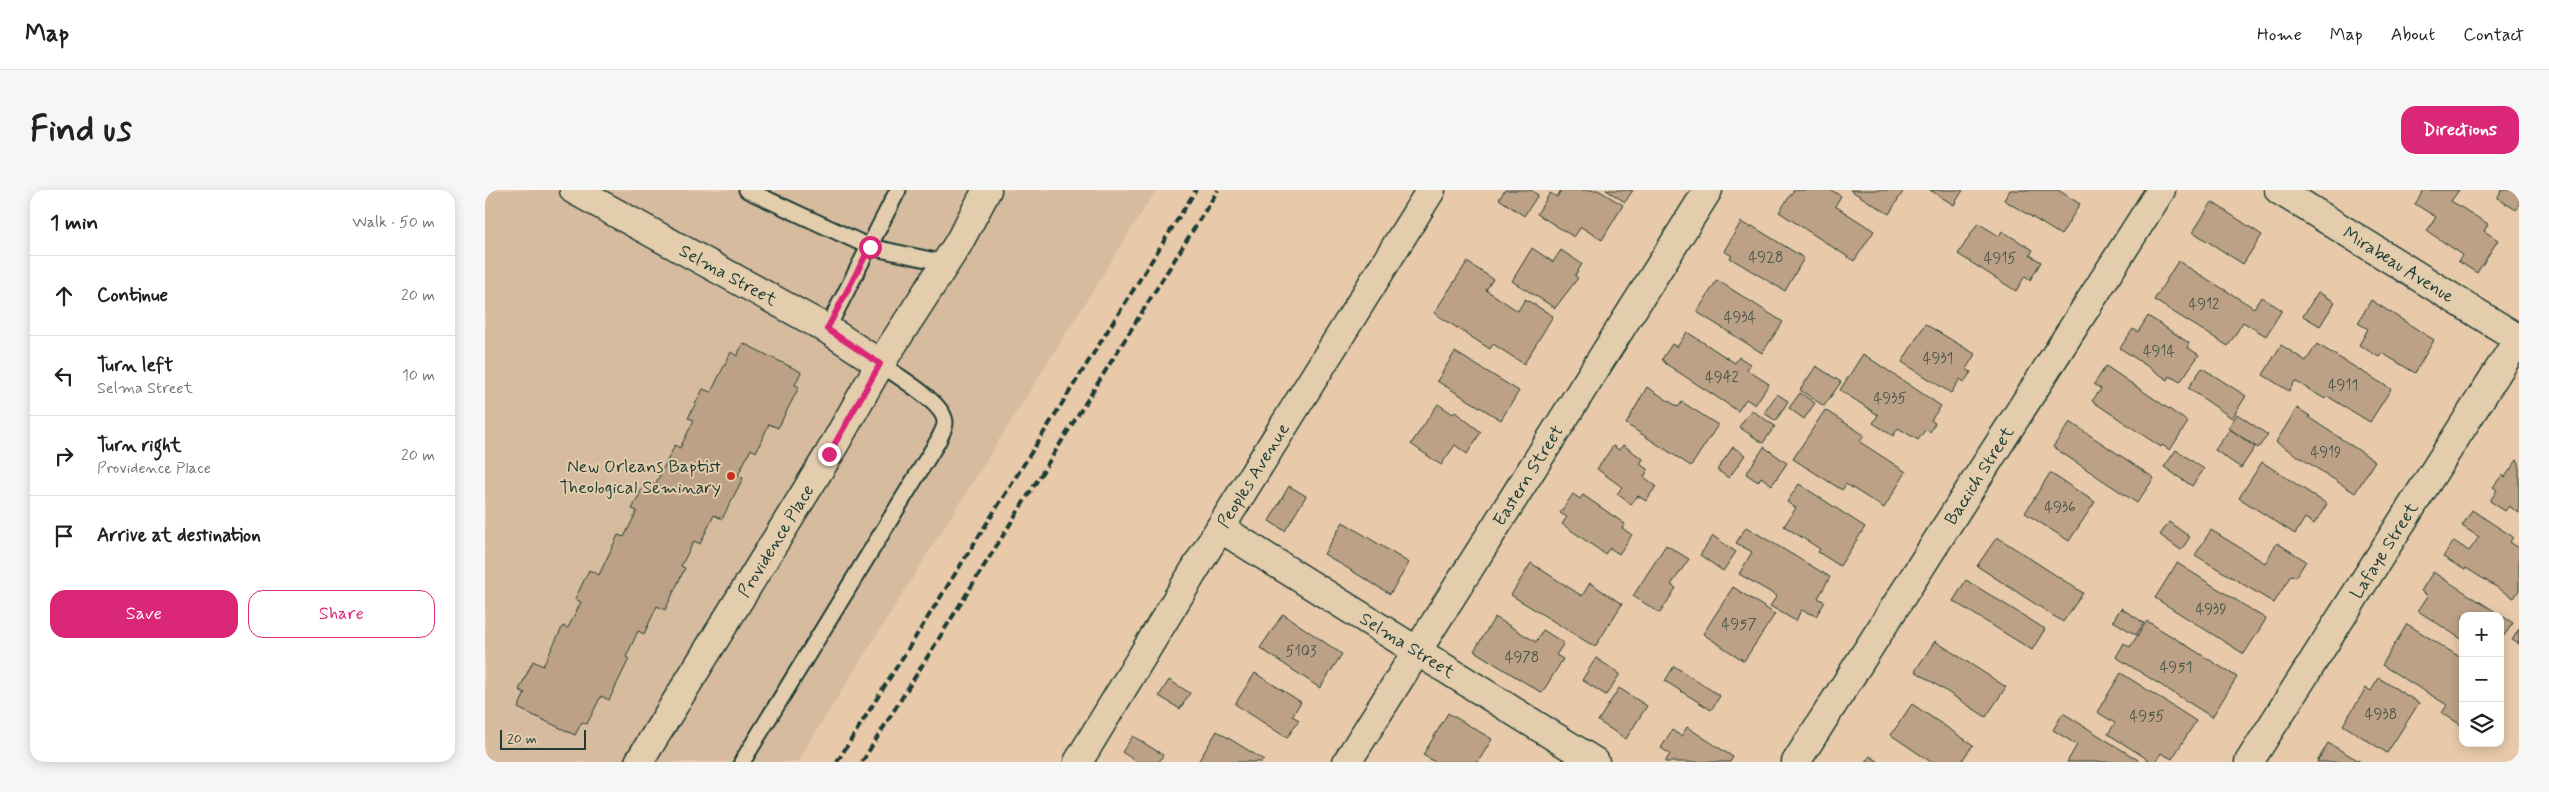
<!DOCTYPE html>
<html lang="en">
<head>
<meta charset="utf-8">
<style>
	body { margin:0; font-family:Mynerve,sans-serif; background:#f6f6f6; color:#202124 }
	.controls { position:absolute; right:15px; bottom:15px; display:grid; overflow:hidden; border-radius:10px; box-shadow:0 2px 12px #0003 }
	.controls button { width:45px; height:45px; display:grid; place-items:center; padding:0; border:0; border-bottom:1px solid #e0e0e0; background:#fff; color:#202124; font:25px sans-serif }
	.scale { position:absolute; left:15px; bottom:12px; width:86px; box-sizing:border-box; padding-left:5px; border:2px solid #1f3d34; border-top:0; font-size:14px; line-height:18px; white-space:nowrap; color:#1f3d34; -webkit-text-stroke:4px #e3cdad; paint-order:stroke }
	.stop { position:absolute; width:15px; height:15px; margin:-11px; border:4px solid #db2777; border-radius:50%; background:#fff }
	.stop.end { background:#db2777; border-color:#fff; box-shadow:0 1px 5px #0008 }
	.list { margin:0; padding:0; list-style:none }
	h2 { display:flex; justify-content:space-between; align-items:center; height:65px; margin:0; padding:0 20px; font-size:21px }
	h2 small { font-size:16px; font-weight:400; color:#757577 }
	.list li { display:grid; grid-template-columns:32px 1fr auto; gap:15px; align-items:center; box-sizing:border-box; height:80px; padding:0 20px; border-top:1px solid #e0e0e0 }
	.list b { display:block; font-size:19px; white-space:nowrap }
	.list p { margin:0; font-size:16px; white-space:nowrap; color:#757577 }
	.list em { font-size:16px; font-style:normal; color:#757577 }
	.actions { display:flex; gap:10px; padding:15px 20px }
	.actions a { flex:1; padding:11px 0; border:1px solid #db2777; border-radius:15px; text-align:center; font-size:18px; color:#db2777 }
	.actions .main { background:#db2777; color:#fff }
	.icon { flex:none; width:28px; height:28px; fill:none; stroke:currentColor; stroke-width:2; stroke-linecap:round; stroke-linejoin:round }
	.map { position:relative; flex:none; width:2034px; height:572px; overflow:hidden; border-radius:15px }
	header { display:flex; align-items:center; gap:30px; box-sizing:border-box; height:70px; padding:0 25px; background:#fff; border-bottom:1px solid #e0e0e0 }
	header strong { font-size:24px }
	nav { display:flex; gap:28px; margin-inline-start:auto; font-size:18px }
	.intro { display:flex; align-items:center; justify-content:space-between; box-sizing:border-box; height:120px; padding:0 30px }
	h1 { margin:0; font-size:35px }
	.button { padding:12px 22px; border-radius:15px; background:#db2777; color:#fff; font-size:18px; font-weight:700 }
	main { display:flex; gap:30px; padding:0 30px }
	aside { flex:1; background:#fff; border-radius:15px; box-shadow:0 2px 12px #0003 }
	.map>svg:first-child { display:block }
	.built { fill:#d7bb9e }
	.building { fill:#bda187; stroke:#1f3d34 }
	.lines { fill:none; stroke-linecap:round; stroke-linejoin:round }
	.service-casing { stroke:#1f3d34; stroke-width:19 }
	.minor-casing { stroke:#1f3d34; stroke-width:31 }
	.service { stroke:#e3cdad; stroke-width:15 }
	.minor { stroke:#e3cdad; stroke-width:28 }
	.rail { stroke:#1f3d34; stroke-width:4; stroke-dasharray:8 4; stroke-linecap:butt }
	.route { stroke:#db2777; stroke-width:6 }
	.poi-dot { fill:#c8321e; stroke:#e3cdad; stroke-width:2 }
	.labels { text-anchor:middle; stroke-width:4; stroke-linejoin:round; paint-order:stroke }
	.number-label { font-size:15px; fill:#465649 }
	.street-label { font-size:18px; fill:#1f3d34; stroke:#e3cdad }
	.poi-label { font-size:18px; fill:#1f3d34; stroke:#e3cdad; text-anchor:end }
</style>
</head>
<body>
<header>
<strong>Map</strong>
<nav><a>Home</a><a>Map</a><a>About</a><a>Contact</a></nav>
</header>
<div class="intro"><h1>Find us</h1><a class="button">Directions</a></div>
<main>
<aside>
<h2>1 min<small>Walk · 50 m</small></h2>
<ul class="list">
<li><svg class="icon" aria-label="ahead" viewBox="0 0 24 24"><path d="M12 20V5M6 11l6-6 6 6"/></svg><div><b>Continue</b></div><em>20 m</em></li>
<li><svg class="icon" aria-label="left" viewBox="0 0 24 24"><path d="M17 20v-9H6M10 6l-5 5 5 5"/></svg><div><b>Turn left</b><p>Selma Street</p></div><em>10 m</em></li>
<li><svg class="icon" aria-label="right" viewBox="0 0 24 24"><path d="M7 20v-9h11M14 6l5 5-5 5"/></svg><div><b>Turn right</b><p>Providence Place</p></div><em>20 m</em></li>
<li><svg class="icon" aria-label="arrive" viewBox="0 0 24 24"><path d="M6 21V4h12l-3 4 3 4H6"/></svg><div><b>Arrive at destination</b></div></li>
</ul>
<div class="actions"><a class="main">Save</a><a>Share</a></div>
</aside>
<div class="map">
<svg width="2034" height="572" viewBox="0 0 2034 572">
	<rect width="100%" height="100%" fill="#e8caaa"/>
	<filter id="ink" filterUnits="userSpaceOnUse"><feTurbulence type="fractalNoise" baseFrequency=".02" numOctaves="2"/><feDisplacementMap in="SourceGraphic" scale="10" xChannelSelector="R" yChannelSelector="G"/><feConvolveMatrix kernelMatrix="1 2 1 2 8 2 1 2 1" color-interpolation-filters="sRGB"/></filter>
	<g filter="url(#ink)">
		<path class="built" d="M0 0H671L312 572H0Z"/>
		<path class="building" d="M1020 0H1046L1053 5 1039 26 1014 9Z
			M1076 0H1113L1138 15 1117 50 1096 37 1089 47 1052 24 1065 3 1072 7Z
			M1121 0H1148L1140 12Z
			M1309 0H1346L1356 6 1350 16 1389 41 1369 71 1294 22Z
			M1365 0H1419L1404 24Z
			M1445 0H1478L1469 15Z
			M1525 0H1573L1595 14 1576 45 1519 10Z
			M1939 0H1974L1966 11 2003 34 1999 41 2013 50 1992 83 1973 71 1978 65 1942 41 1951 27 1930 14Z
			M2017 0H2034V16L2031 20 2012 8Z
			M1727 12 1777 45 1758 74 1708 42Z
			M1256 32 1266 38 1267 36 1319 68 1300 101 1245 68 1247 66 1239 61Z
			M1493 33 1514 46 1517 41 1548 60 1545 65 1556 72 1545 90 1540 86 1531 101 1473 64Z
			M1047 58 1068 72 1076 60 1097 74 1090 86 1093 88 1070 118 1027 91Z
			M1693 71 1769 118 1776 107 1797 120 1781 146 1758 132 1743 156 1669 110Z
			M982 72 1008 89 1001 100 1033 121 1040 109 1068 126 1039 174 1008 154 1005 159 949 123Z
			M1232 90 1298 132 1277 163 1212 122Z
			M1833 102 1850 112 1835 136 1818 126Z
			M1886 110 1949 150 1930 183 1897 163 1894 167 1874 155 1883 139 1873 133Z
			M1663 126 1704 153 1702 157 1714 165 1695 192 1685 186 1683 190 1635 158 1648 139 1653 142Z
			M1440 134 1490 164 1481 179 1486 182 1479 192 1475 189 1466 203 1417 172Z
			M1202 142 1250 173 1254 167 1265 174 1262 180 1284 194 1270 215 1261 209 1253 221 1181 174 1177 169 1187 154 1192 157Z
			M258 153 316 182 310 195 314 197 293 238 284 234 271 262 266 259 253 285 258 288 237 329 229 325 215 354 209 351 196 376 200 378 180 420 172 416 159 444 153 441 141 467 144 469 124 510 116 506 102 534 97 532 90 545 33 518 40 503 34 500 48 471 58 476 78 436 83 438 96 412 90 409 104 380 114 385 133 345 139 347 152 321 147 319 161 291 170 295 190 255 195 258 209 230 203 228 218 199 226 202 246 162 252 166Z
			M1832 154 1906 199 1885 232 1842 206 1840 209 1810 191 1804 201 1778 185 1796 155 1821 171Z
			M970 162 1034 201 1016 230 952 191Z
			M1378 164 1456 216 1446 230 1450 233 1445 242 1441 239 1433 250 1413 238 1408 246 1388 233 1393 225 1355 200Z
			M1331 176 1356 192 1339 216 1315 200Z
			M1621 176 1703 232 1685 260 1677 255 1676 257 1607 211 1616 199 1609 194Z
			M1717 178 1761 206 1747 228 1703 198Z
			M1162 197 1193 217 1197 212 1233 235 1206 276 1141 234Z
			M1315 203 1330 213 1319 229 1304 218Z
			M1292 204 1303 211 1291 231 1279 223Z
			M953 214 968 224 970 222 996 242 982 264 970 255 956 275 926 254Z
			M1812 218 1825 226 1823 227 1890 271 1870 303 1791 252Z
			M1266 220 1290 236 1278 253 1254 237Z
			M1340 220 1379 245 1375 252 1421 282 1399 318 1361 294 1357 300 1308 269Z
			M1752 224 1783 245 1773 258 1743 238Z
			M1585 232 1669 288 1652 313 1568 257Z
			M1745 239 1770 257 1756 278 1730 260Z
			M1138 255 1158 269 1155 274 1163 280 1159 287 1171 296 1161 311 1153 306 1146 314 1132 304 1137 297 1112 279 1128 256 1134 260Z
			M1248 257 1260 265 1244 288 1232 280Z
			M1279 257 1302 273 1287 295 1276 287 1273 292 1261 284Z
			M1691 260 1719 279 1707 296 1679 277Z
			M2032 270 2034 272V323L2024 316 2020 321 2005 311 2012 300 2008 297 2017 285 2020 287Z
			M1777 272 1842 314 1829 334 1820 328 1810 344 1754 308Z
			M1565 283 1610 312 1584 351 1540 323Z
			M1314 294 1380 337 1355 376 1333 362 1335 359 1299 336 1311 318 1302 312Z
			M804 296 821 306 800 341 784 331Z
			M1088 304 1095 309 1098 305 1140 334 1137 338 1147 345 1134 364 1125 358 1120 364 1077 334 1082 327 1075 323Z
			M1987 320 2028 347 2025 352 2034 358V400L2029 408 1981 378 1980 380 1958 367 1969 351 1984 361 1994 347 1977 336Z
			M858 332 924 373 905 404 839 364Z
			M1684 332 1705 347 1696 360 1675 345Z
			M1261 337 1345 387 1333 408 1340 412 1331 426 1316 420 1311 431 1285 416 1292 406 1254 384 1267 362 1251 353Z
			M1726 340 1780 373 1792 353 1821 371 1811 387 1806 385 1789 413 1710 365Z
			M1228 346 1251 362 1238 381 1215 365Z
			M1512 347 1598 403 1578 432 1492 376Z
			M1181 355 1204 369 1186 395 1191 398 1175 423 1148 406Z
			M1046 373 1097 406 1105 393 1137 414 1110 457 1026 405Z
			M1692 373 1781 429 1759 464 1670 408Z
			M1948 382 2028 433 2015 451V426H1978V450L1933 421 1943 406 1936 401Z
			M1481 390 1560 439 1547 460 1468 411Z
			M1248 397 1290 424 1259 471 1218 444Z
			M1636 418 1659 433 1651 445 1628 431Z
			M798 424 857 464 835 498 775 458Z
			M1010 427 1051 452 1058 440 1079 453 1071 465 1078 469 1057 503 989 461Z
			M1662 431 1752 487 1727 527 1631 467 1639 453 1645 457Z
			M1922 434 1978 469V536L1957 523 1962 515 1897 475Z
			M2034 439V454L2027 450Z
			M1450 451 1521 497 1501 527 1430 481Z
			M1111 468 1135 484 1121 505 1097 490Z
			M1189 476 1235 506 1226 520 1180 491Z
			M770 483 816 512 807 526 814 530 802 548 750 514Z
			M1636 483 1711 531 1687 569 1676 563 1671 572H1667L1623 544 1630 533 1612 522Z
			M1894 488 1934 513 1902 563 1858 535 1881 498 1886 501Z
			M684 490 705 503 695 519 674 506Z
			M1134 498 1162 516 1141 549 1113 531Z
			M1427 514 1488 555 1476 572H1446L1406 545Z
			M963 523 1007 549 993 572H950L938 565Z
			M1578 523 1653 570 1651 572H1582L1592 555 1568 540Z
			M1202 537 1248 567 1245 572H1180L1185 564 1176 558 1187 540 1196 546Z
			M732 541 779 570 777 572H713Z
			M648 546 678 565 674 572H652L637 562Z
			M1843 553 1876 572H1832Z
			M1385 566 1394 572H1381Z"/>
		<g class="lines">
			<defs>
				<path id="service" d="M262 0 385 57 460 73
					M342 139 413 0
					M257 572 453 251C455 246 460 238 460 233 461 214 411 185 395 174"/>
				<g id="minor">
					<path id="s1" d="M89 0 342 139 395 174"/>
					<path id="s2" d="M1794 0 2034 149"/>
					<path id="s3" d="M735 338 1110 572"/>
					<path id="s4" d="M154 572 344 264 395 174 473 54 502 0"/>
					<path id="s5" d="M593 572 735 338 946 0"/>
					<path id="s6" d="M862 572 1223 0"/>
					<path id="s7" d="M1311 572 1676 0"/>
					<path id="s8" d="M1764 572 2034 148"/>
				</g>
			</defs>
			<use href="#service" class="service-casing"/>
			<use href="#minor" class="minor-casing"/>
			<use href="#service" class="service"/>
			<use href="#minor" class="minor"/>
			<path class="rail" d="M352 572 711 0
				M377 572 733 0"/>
		</g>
	</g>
	<g class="lines" filter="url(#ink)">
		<path class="route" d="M344 264 395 174 342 139 385 57"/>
	</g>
	<circle class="poi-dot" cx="246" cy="286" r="5"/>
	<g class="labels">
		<g class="number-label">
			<text x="1281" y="72">4928</text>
			<text x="1515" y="73">4915</text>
			<text x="1719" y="119">4912</text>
			<text x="1255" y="132">4934</text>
			<text x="1674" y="166">4914</text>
			<text x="1453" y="173">4931</text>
			<text x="1237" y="192">4942</text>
			<text x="1858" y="200">4911</text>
			<text x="1405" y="213">4935</text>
			<text x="1841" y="267">4919</text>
			<text x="1575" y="322">4936</text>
			<text x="1726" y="424">4939</text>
			<text x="1254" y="439">4957</text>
			<text x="816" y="466">5103</text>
			<text x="1037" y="472">4978</text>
			<text x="1691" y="482">4951</text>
			<text x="1896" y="529">4938</text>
			<text x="1662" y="531">4955</text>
		</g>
		<g class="street-label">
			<text dy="6" stroke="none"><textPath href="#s2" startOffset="141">Mirabeau Avenue</textPath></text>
			<text dy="6" stroke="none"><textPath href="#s1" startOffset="176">Selma Street</textPath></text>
			<text dy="6" stroke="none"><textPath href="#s5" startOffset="336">Peoples Avenue</textPath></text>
			<text dy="6" stroke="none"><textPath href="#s6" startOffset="339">Eastern Street</textPath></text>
			<text dy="6" stroke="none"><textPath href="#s7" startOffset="340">Baccich Street</textPath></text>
			<text dy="6" stroke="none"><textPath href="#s4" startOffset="260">Providence Place</textPath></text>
			<text dy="6" stroke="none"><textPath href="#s8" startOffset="251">Lafaye Street</textPath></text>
			<text dy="6" stroke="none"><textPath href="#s3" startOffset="221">Selma Street</textPath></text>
		</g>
		<g class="poi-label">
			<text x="236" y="282">New Orleans Baptist<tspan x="236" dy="21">Theological Seminary</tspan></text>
		</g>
	</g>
</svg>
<div class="controls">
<button>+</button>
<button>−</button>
<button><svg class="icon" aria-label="layers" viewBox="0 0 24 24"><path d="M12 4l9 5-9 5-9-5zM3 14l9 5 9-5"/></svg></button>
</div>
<div class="scale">20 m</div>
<div class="stop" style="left:385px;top:57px"></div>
<div class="stop end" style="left:344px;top:264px"></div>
</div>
</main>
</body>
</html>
